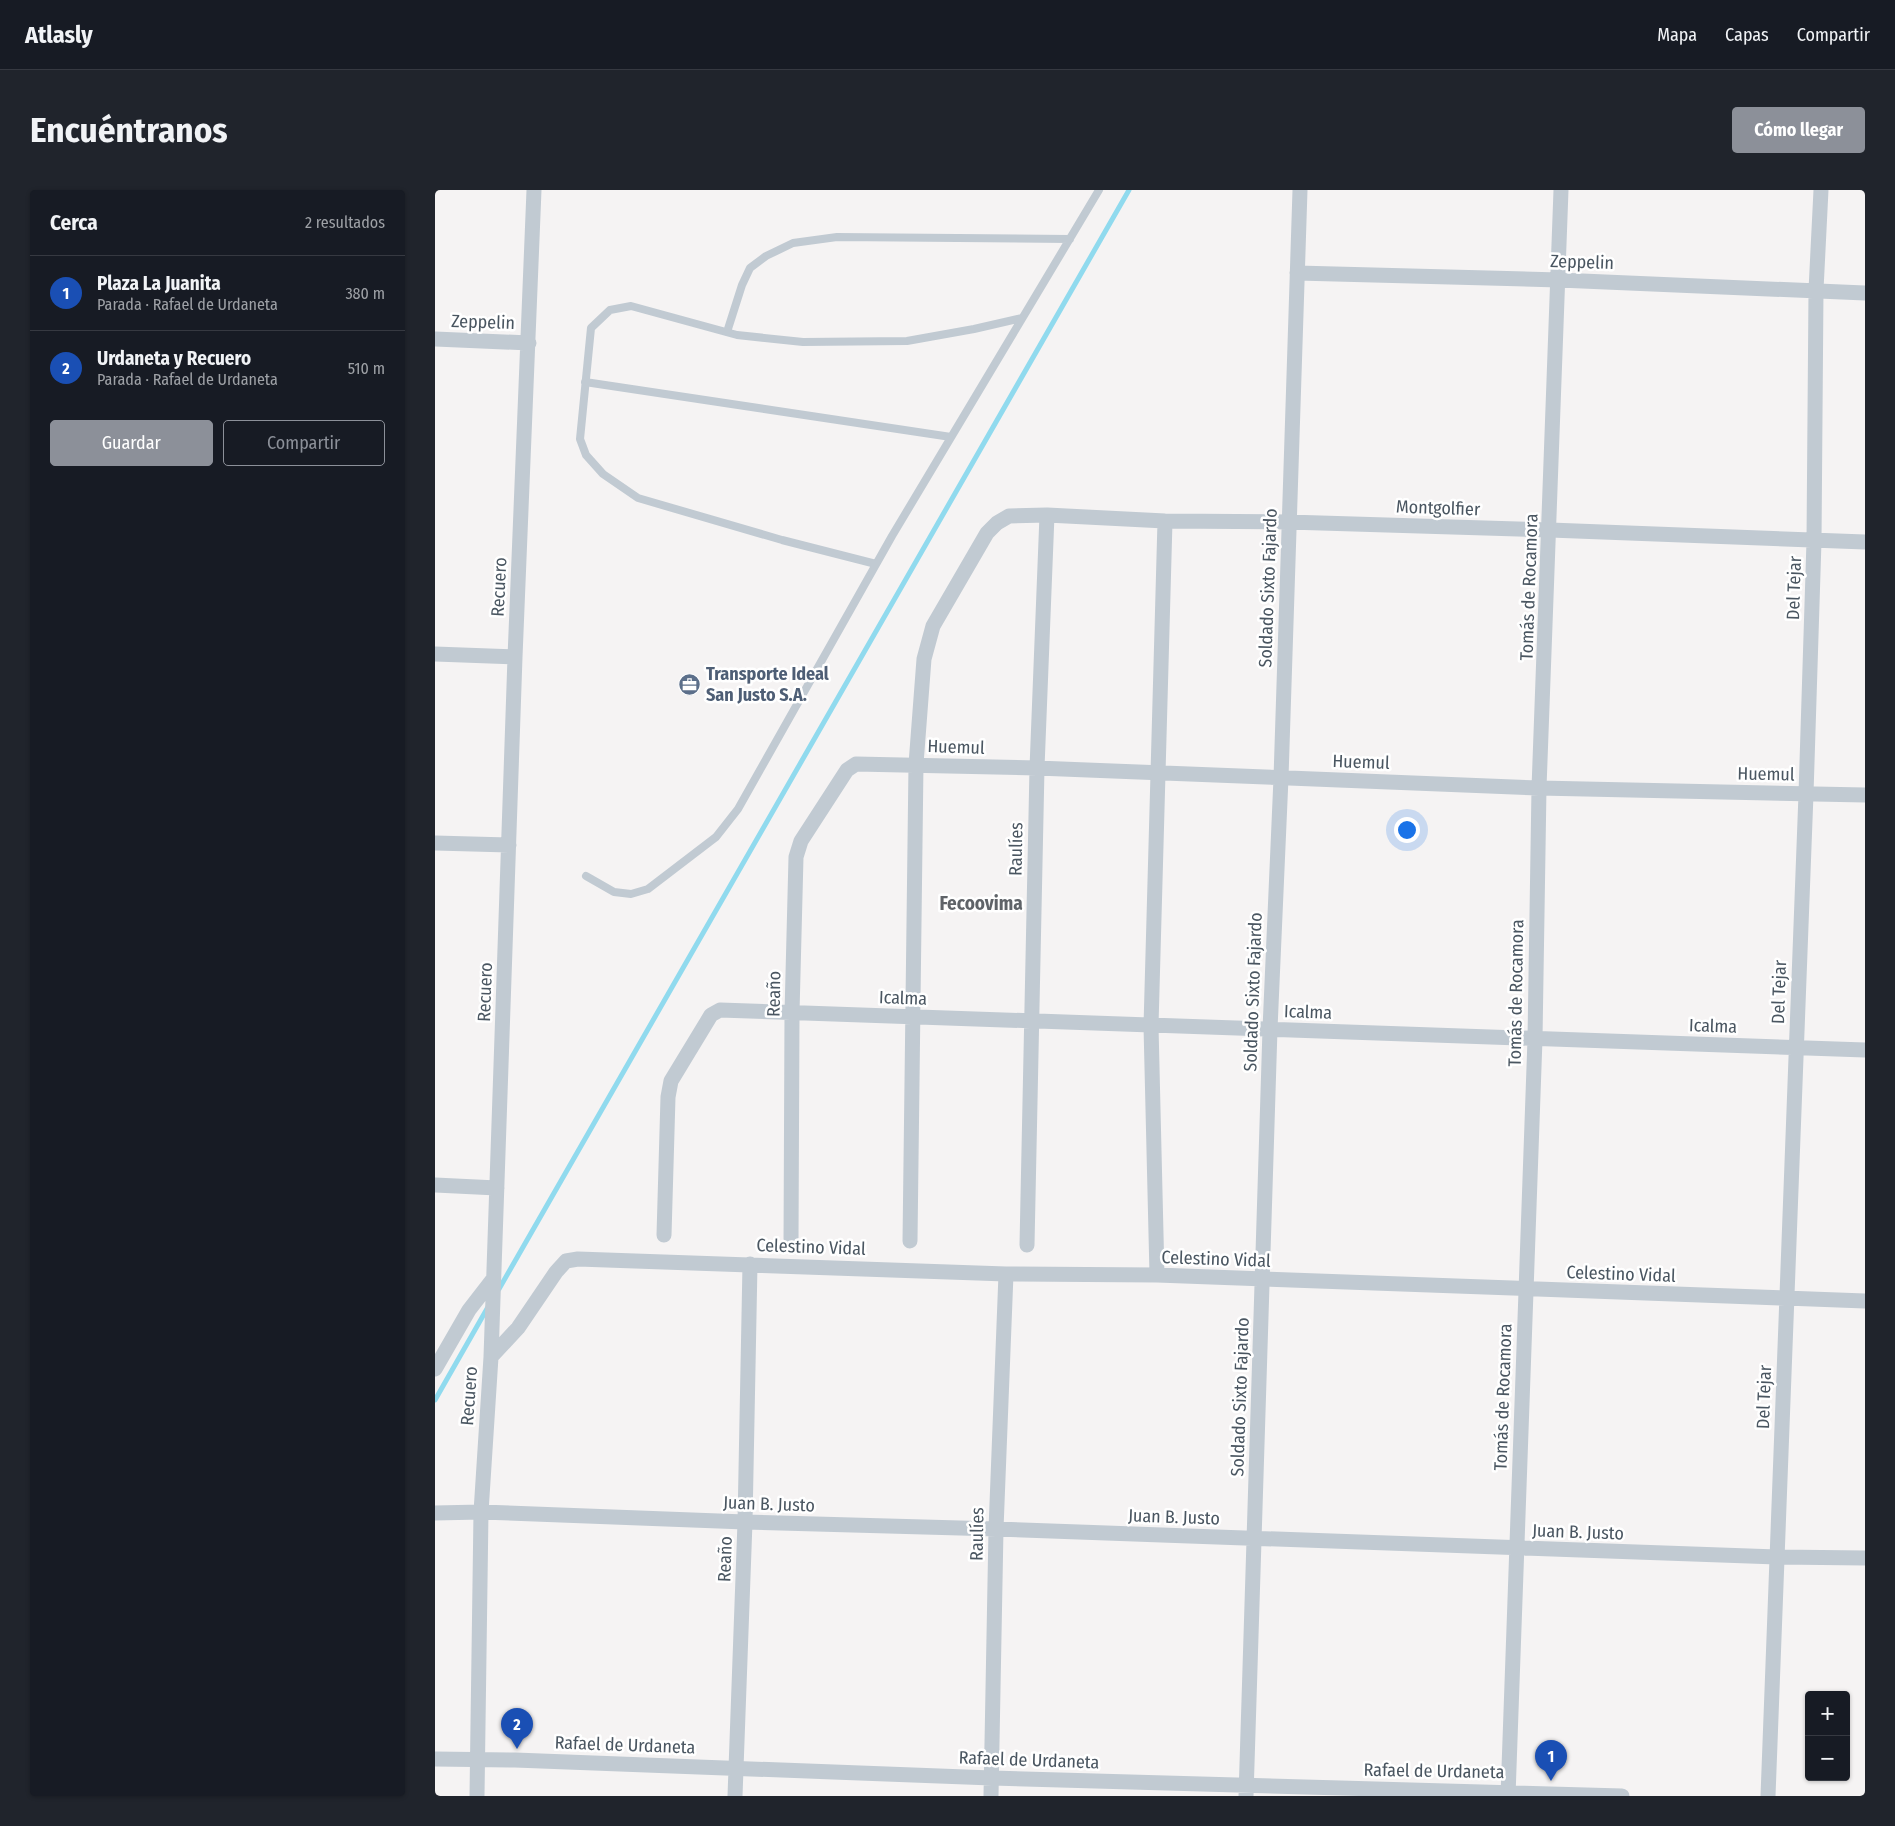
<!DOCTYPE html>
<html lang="es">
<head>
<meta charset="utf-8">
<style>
	body { margin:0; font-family:"Fira Sans Condensed",sans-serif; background:#20242c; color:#f1f3f6 }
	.controls { position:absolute; right:15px; bottom:15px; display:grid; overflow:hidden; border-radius:5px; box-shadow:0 1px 4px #0004 }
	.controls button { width:45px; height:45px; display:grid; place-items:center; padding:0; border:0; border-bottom:1px solid #363941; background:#171b24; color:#f1f3f6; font:25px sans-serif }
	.you { position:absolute; left:971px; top:639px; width:18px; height:18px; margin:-12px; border:4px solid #fff; border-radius:50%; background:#1a73e8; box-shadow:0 0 0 8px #1a73e833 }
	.badge { display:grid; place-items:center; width:32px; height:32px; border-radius:50%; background:#8c9099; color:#fff; font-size:16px; font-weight:700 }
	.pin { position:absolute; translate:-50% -41px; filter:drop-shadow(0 1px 2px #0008) }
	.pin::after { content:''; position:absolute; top:26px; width:18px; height:15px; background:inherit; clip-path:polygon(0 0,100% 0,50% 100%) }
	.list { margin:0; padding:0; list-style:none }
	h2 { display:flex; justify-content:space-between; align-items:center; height:65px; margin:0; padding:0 20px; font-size:21px }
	h2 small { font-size:16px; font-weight:400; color:#9ea1a6 }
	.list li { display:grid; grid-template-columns:32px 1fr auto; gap:15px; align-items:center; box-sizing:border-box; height:75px; padding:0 20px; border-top:1px solid #363941 }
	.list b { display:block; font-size:19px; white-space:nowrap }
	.list p { margin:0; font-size:16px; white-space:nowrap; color:#9ea1a6 }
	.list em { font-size:16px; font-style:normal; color:#9ea1a6 }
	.actions { display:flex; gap:10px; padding:15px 20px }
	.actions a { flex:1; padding:11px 0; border:1px solid #8c9099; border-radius:5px; text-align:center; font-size:18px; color:#8c9099 }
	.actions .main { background:#8c9099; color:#fff }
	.map { position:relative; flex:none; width:1430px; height:1606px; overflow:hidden; border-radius:5px }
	header { display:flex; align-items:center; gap:30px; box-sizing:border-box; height:70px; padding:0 25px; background:#171b24; border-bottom:1px solid #363941 }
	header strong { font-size:24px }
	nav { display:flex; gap:28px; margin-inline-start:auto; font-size:18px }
	.intro { display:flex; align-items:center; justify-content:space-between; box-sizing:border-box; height:120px; padding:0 30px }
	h1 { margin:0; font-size:35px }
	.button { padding:12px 22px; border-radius:5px; background:#8c9099; color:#fff; font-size:18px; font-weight:700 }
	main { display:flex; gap:30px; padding:0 30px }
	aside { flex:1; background:#171b24; border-radius:5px; box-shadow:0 1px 4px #0004 }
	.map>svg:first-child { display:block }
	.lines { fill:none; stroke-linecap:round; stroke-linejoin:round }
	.stream { stroke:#90daee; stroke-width:5 }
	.lane { stroke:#c1cad2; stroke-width:8 }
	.street { stroke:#c1cad2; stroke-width:15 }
	.labels { text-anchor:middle; stroke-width:5; stroke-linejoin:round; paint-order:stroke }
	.street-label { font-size:18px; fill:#4a5661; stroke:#fff }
	.service-label { font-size:18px; font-weight:bold; fill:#4e5e75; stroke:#fff; text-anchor:start }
	.neighbourhood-label { font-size:19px; font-weight:bold; fill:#5f6368; stroke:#fff }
</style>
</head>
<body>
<header>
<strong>Atlasly</strong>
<nav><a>Mapa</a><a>Capas</a><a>Compartir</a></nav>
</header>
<div class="intro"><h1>Encuéntranos</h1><a class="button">Cómo llegar</a></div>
<main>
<aside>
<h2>Cerca<small>2 resultados</small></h2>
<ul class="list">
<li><span class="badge" style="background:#1a4fb4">1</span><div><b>Plaza La Juanita</b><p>Parada · Rafael de Urdaneta</p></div><em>380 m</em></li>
<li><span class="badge" style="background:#1a4fb4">2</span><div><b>Urdaneta y Recuero</b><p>Parada · Rafael de Urdaneta</p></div><em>510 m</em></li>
</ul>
<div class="actions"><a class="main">Guardar</a><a>Compartir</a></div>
</aside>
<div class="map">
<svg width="1430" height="1606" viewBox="0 0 1430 1606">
	<rect width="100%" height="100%" fill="#f5f3f3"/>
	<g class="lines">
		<path class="stream" d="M64 1099 694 0
			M0 1210 53 1117"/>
		<path class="lane" d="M292 142 307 95 315 78 331 66 358 53 402 47 635 49
			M150 192 516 247
			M441 374 347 350 203 308 168 284 151 265 145 249 156 138 175 120 196 116 302 145 368 152 472 151 539 139 587 128
			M151 686 179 702 196 704 213 699 281 647 303 619 457 346 664 0"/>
		<path class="street" d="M862 83 1124 90 1430 103
			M0 149 94 153
			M0 464 80 467
			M0 653 74 655
			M0 995 62 998
			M229 1045 233 907 236 891 276 825 285 820 1430 860
			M475 1051 481 574 489 469 498 436 552 343 562 333 574 326 612 325 730 331 853 332 1115 340 1430 352
			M356 1055 357 823 361 667 366 651 412 580 421 574 602 578 1104 598 1430 605
			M592 1055 602 578 612 325
			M722 1085 716 836 730 331
			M56 1167 83 1138 121 1082 131 1071 143 1069 571 1084 722 1085 1430 1111
			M0 1179 34 1120 58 1089
			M0 1323 46 1322 310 1332 561 1339 1342 1367 1430 1368
			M0 1569 80 1570 557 1588 1187 1606
			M42 1606 46 1322 56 1167 80 467 99 0
			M300 1606 310 1332 315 1074
			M556 1606 561 1339 571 1084
			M811 1606 835 839 846 588 865 0
			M1073 1606 1100 849 1104 598 1126 0
			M1333 1606 1371 604 1379 351 1381 100 1386 0"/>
	</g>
	<defs>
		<symbol id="office-disc" viewBox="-11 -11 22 22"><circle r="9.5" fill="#5c6f8a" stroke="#fff"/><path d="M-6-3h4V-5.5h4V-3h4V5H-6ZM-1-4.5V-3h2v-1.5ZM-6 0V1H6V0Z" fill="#fff"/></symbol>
	</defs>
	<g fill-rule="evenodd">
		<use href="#office-disc" x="242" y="482" width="25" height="25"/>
	</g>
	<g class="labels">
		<g class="street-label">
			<text transform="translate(1147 72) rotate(2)" y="6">Zeppelin</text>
			<text transform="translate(48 132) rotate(2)" y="6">Zeppelin</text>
			<text transform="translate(1003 318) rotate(2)" y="6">Montgolfier</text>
			<text transform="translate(64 397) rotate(-87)" y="6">Recuero</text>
			<text transform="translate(1094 397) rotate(-88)" y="6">Tomás de Rocamora</text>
			<text transform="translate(833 398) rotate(-88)" y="6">Soldado Sixto Fajardo</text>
			<text transform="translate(1359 398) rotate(-88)" y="6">Del Tejar</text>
			<text transform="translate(521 557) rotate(2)" y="6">Huemul</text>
			<text transform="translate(926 572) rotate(2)" y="6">Huemul</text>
			<text transform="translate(1331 584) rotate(1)" y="6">Huemul</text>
			<text transform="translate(581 659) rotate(-89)" y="6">Raulíes</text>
			<text transform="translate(50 802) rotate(-88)" y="6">Recuero</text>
			<text transform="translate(818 802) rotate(-88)" y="6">Soldado Sixto Fajardo</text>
			<text transform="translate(1344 802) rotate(-88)" y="6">Del Tejar</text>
			<text transform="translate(1081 803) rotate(-89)" y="6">Tomás de Rocamora</text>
			<text transform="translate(339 804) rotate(-89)" y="6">Reaño</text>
			<text transform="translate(468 808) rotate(2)" y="6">Icalma</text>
			<text transform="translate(873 822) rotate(2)" y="6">Icalma</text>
			<text transform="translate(1278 836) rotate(2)" y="6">Icalma</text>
			<text transform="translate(376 1057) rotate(2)" y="6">Celestino Vidal</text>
			<text transform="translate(781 1069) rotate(2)" y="6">Celestino Vidal</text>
			<text transform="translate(1186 1084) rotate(2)" y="6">Celestino Vidal</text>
			<text transform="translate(34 1206) rotate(-86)" y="6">Recuero</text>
			<text transform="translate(805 1207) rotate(-88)" y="6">Soldado Sixto Fajardo</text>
			<text transform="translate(1068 1207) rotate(-88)" y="6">Tomás de Rocamora</text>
			<text transform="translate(1329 1207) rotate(-88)" y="6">Del Tejar</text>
			<text transform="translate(334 1314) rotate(2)" y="6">Juan B. Justo</text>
			<text transform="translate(739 1327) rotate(2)" y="6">Juan B. Justo</text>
			<text transform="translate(1143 1342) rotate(2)" y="6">Juan B. Justo</text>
			<text transform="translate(542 1344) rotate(-89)" y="6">Raulíes</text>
			<text transform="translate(290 1369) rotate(-88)" y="6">Reaño</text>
			<text transform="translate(190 1555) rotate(2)" y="6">Rafael de Urdaneta</text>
			<text transform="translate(594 1570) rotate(2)" y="6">Rafael de Urdaneta</text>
			<text transform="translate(999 1581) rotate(1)" y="6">Rafael de Urdaneta</text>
		</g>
		<g class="service-label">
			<text x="271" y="490">Transporte Ideal<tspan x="271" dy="21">San Justo S.A.</tspan></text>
		</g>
		<g class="neighbourhood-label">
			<text x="546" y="720">Fecoovima</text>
		</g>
	</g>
</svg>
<div class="controls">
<button>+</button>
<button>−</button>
</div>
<div class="you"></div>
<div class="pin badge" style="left:1116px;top:1591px;background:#1a4fb4">1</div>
<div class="pin badge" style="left:82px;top:1559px;background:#1a4fb4">2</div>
</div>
</main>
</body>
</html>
